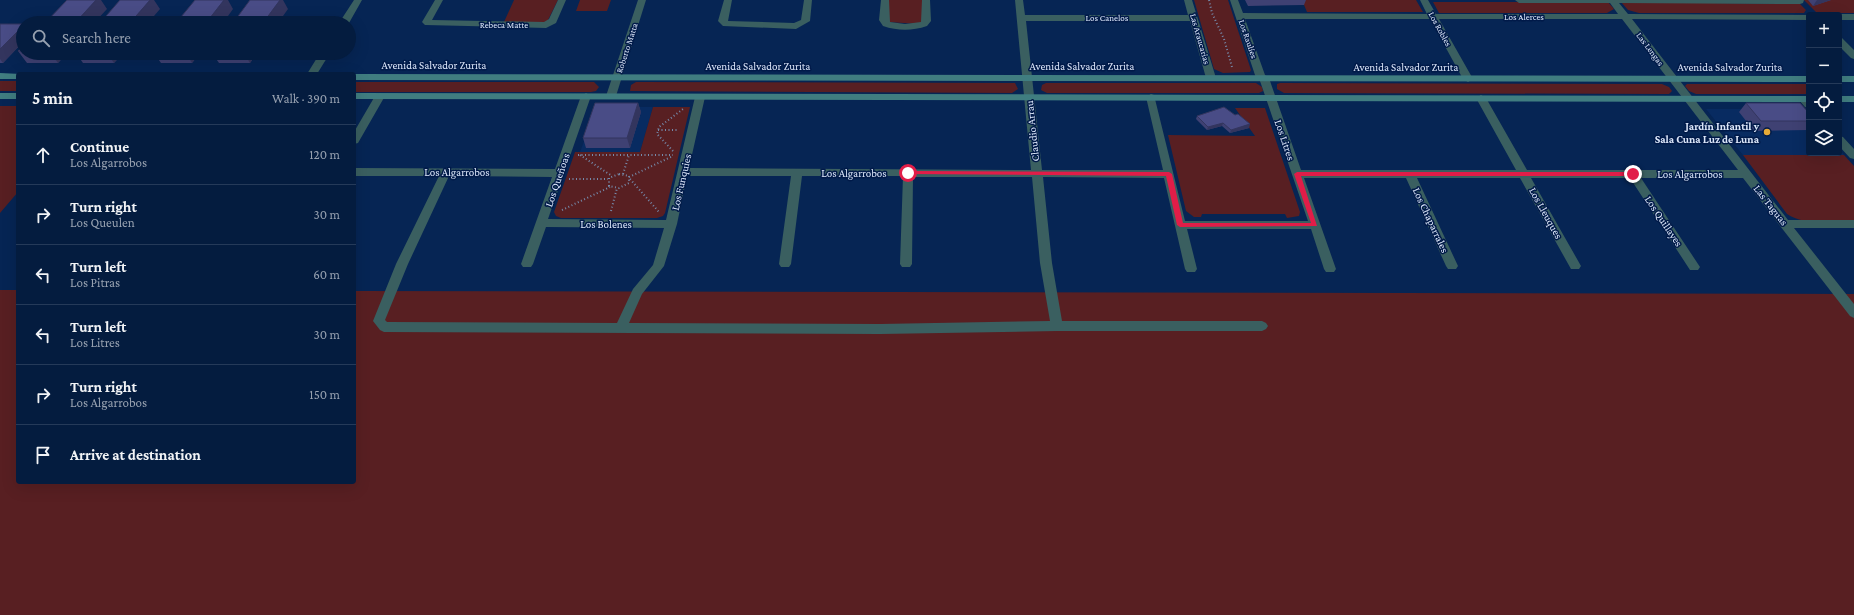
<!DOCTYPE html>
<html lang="en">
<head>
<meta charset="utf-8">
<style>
	body { margin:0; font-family:"Crimson Pro",serif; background:#0d2546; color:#f1f3f6 }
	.controls { position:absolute; right:12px; top:12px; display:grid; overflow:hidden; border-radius:4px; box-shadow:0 4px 16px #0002 }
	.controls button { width:36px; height:36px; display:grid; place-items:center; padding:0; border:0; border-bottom:1px solid #253a59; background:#041c3f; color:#f1f3f6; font:20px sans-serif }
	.stop { position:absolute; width:12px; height:12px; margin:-9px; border:3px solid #e11d48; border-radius:50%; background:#fff }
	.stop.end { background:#e11d48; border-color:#fff; box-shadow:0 1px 4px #0008 }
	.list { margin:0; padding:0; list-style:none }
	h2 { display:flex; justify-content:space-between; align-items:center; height:52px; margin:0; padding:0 16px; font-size:17px }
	h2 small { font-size:13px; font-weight:400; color:#97a1b0 }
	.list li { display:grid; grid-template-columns:26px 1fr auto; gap:12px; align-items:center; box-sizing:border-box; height:60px; padding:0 16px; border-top:1px solid #253a59 }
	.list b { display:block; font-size:15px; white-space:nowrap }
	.list p { margin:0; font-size:13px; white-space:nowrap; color:#97a1b0 }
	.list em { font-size:13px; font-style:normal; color:#97a1b0 }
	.icon { flex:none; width:22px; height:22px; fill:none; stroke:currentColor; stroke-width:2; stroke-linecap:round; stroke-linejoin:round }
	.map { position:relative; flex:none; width:1854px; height:615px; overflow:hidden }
	.search { position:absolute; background:#041c3f; box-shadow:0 4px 16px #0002; left:16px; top:16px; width:340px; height:44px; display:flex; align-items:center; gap:10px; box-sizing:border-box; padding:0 14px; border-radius:22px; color:#97a1b0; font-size:15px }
	.panel { position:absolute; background:#041c3f; box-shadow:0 4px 16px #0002; left:16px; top:72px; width:340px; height:412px; border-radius:4px }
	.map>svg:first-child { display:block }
	.built { fill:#082b61 }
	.green { fill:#581f22 }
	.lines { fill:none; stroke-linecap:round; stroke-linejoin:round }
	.path { stroke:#768bab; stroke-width:2; stroke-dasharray:1 2.5; stroke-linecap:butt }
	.minor { fill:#3a5f60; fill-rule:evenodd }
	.secondary { fill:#407d80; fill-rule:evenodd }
	.wall { fill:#3f4173 }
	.shaded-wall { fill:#33355e }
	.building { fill:#494c86; stroke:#33355e }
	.route { fill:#e11d48 }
	.poi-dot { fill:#e8ab37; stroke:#001a49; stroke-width:1.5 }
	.labels { text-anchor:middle; stroke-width:3; stroke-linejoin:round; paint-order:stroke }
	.far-street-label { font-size:9px; fill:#dce7fa; stroke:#001a49 }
	.street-label { font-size:11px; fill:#dce7fa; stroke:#001a49 }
	.poi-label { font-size:11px; font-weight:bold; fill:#dce7fa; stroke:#001a49; text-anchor:end }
</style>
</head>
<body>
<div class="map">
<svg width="1854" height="615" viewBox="0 0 1854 615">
	<rect width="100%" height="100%" fill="#062554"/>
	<path class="built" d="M597 107H653L640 152H580Z
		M1706 109H1803L1809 115V153H1839V149L1844 155H1743Z"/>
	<path class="green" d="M514 0H558L547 22H504Z
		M580 0H611L607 11H576Z
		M889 0H922V22L918 24 889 22Z
		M1194 0H1228L1251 70 1250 72 1223 73 1214 69Z
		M1302 0H1416L1423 12H1307Z
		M1804 0H1854V13H1817Z
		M1433 2H1608L1614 9 1607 13H1439Z
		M1621 2 1800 4 1806 10 1804 13H1639L1628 10Z
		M0 81H18V91H0Z
		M354 82H594L599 87 596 91 591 92H354Z
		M636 82 1011 83H1015L1018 89 1012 93 630 91 631 85Z
		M1046 83H1256L1262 87 1263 91 1259 93H1047L1041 90 1042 85Z
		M1280 83 1662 84 1669 87 1672 91 1669 94 1284 93 1277 89V84Z
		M1687 84H1809V94H1696L1689 91 1685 86Z
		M0 106H18V192L0 213Z
		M653 107H690L665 213 663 216 657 218H561L556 216 554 212 575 152H640Z
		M1235 108H1265L1300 212 1299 216 1287 218 1285 214H1202L1201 217H1194L1186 211 1168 135 1255 136Z
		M1743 155H1844L1854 166V221C1832 221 1805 226 1787 214Z
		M0 290H18V482H354V291L1854 294V615H0Z"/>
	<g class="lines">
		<path class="path" d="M1209 0 1212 13 1224 39 1232 67
			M658 130H679
			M673 151 657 134 659 127 683 109
			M578 155H673
			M580 155 612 176
			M619 174 629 176V183L619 188 609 186V178Z
			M623 174 629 155
			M629 177 673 156
			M569 179H608
			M630 179 659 212
			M562 210 610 187
			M611 211 617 188"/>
		<path class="minor" d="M354 0H362L349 23H339Z
			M435 0H443L432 20 544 22 549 19 558 0H566L556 23 546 28 425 25 422 22Z
			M638 0H646L616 96 614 98H608L606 96Z
			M724 0H732L728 21 794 23 801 20 804 0H812L810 21 796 29 723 26 718 21Z
			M881 0H889L890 22 905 24 921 22 922 0H930L931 21 927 26C912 31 898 31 883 26L879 20Z
			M1015 0H1023L1025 15H1188L1184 0H1192L1216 78 1211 81 1206 78 1190 21H1026L1042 170H1163L1146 97 1151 94 1154 95 1185 221H1308L1260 81 1256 78 1230 0H1238L1243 13 1427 14 1420 0H1428L1436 14H1618L1610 3H1519L1515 0H1804L1803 3 1800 4 1619 3 1628 14 1812 15H1809V20L1632 19 1788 220H1854V228H1794L1854 304V318L1850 316 1743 178H1641L1700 267 1698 270H1690L1630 178H1531L1581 266 1579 269H1571L1520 178H1417L1458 266 1456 269H1448L1446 266 1406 178H1304L1336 269 1334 272H1326L1324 269 1311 229H1187L1197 269 1195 272H1187L1185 269 1164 178 1043 177 1052 263 1062 321H1262L1266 323 1268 326 1266 329 1262 331H1057L880 334 384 332 380 330 373 321 396 264 439 176H354V168L555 169 581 96 586 93 591 96 548 219 666 220 695 97 700 94 705 97 689 168 1031 170ZM1245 19H1430L1463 79 1468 82 1473 79 1439 19H1622L1738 170H1527L1486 98 1481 95 1476 98 1516 170H1301L1269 78 1265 75ZM449 176 552 177 521 264 523 267H531L533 264 546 227 664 228 653 265 633 289 617 323 387 322 385 320 408 264ZM687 176H791L779 264 781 267H789L791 264 802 176H903L900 264 902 267H910L912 264 913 177H1032L1040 263 1050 321 880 324 629 323 642 294 664 266 677 224Z
			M1839 14H1854V20H1839V15H1836Z
			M1839 37 1842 38 1854 50V59L1851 58 1839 46Z
			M320 53H330L317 74H307Z
			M380 93 385 96 358 143 354 144V132L375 96Z
			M1803 96 1809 99V108L1805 107 1798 99Z
			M1839 136 1843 137 1854 149V159L1850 158 1839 146Z"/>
		<path class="secondary" d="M0 73 21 74H18V79H0Z
			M354 74 1809 76V82L354 80Z
			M1839 76H1854V82H1839Z
			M0 93H18V99H0Z
			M354 93 1809 96V102L354 99Z
			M1839 96H1854V102H1839Z"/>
	</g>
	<path class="wall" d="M1245 0H1306L1304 5 1248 6Z
		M1808 0H1831L1813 6Z
		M0 24H23V42L3 63H0Z
		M23 46V53H67L58 63H27L18 51Z
		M76 53H123L114 63H83Z
		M154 53H200L192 63H161Z
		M212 53H257L250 63H219Z
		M638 103 641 112 630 148H586L583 138Z
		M1746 103 1809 113V130H1808L1754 131 1739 112Z
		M1197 116 1249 128 1230 133 1222 126 1207 130 1196 119Z"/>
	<path class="shaded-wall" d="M96 0H101L107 9 94 23H75Z
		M150 0H154L160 9 148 23H130Z
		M224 0H228L233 9 223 23H206Z
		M280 0H283L288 9 278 23H263Z
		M1817 0H1831L1813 6Z
		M23 26V42L3 63 0 59V49Z
		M51 53H67L58 63Z
		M107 53H123L114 63Z
		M186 53H200L192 63Z
		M244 53H257L250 63Z
		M638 103 641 112 630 148 627 138Z
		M1223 123 1222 126 1207 130 1208 127Z
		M1250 124 1249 128 1230 133 1231 130Z"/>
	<path class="building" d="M67 0H96L75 23H45Z
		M120 0H150L130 23H100Z
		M195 0H224L206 23H176Z
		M250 0H280L263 23H233Z
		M0 24H23V26L0 49Z
		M23 46V51H18Z
		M595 103H638L627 138H583Z
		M1746 103H1800L1809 113V121H1761Z
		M1224 107 1235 115 1238 114 1250 124 1231 130 1223 123 1208 127 1197 116Z"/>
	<path class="route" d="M908 171 1169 172 1172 174 1183 223H1311L1294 174 1297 172H1633L1636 174 1633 176H1301L1317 226 1180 227 1177 225 1166 176 906 174V172Z"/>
	<circle class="poi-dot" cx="1767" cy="132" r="4"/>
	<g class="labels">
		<g class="far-street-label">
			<text x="1524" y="20">Los Alerces</text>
			<text x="1107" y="21">Los Canelos</text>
			<text x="504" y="28">Rebeca Matte</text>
			<text transform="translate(1440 29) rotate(61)" y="3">Los Robles</text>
			<text transform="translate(1200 39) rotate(74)" y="3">Las Araucarias</text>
			<text transform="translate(1248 39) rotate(71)" y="3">Los Raulíes</text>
			<text transform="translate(627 48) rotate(-72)" y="3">Roberto Matta</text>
			<text transform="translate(1650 49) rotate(53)" y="3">Las Lengas</text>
		</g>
		<g class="street-label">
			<text x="434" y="69">Avenida Salvador Zurita</text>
			<text x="758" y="70">Avenida Salvador Zurita</text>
			<text x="1082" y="70">Avenida Salvador Zurita</text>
			<text x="1406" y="71">Avenida Salvador Zurita</text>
			<text x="1730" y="71">Avenida Salvador Zurita</text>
			<text transform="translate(1032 131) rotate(-96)" y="4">Claudio Arrau</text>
			<text transform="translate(1285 140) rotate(71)" y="4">Los Litres</text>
			<text x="457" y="176">Los Algarrobos</text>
			<text x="854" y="177">Los Algarrobos</text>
			<text x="1690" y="178">Los Algarrobos</text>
			<text transform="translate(557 180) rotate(-71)" y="4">Los Queñoas</text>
			<text transform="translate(681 182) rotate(-77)" y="4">Los Funquies</text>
			<text transform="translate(1771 205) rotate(52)" y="4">Las Taguas</text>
			<text transform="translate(1546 213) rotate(61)" y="4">Los Lleuques</text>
			<text transform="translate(1431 220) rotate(65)" y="4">Los Chaparrales</text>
			<text transform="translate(1664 221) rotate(56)" y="4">Los Quillayes</text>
			<text x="606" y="228">Los Bolenes</text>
		</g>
		<g class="poi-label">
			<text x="1759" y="130">Jardín Infantil y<tspan x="1759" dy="13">Sala Cuna Luz de Luna</tspan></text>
		</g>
	</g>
</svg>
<div class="controls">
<button>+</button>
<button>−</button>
<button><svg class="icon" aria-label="locate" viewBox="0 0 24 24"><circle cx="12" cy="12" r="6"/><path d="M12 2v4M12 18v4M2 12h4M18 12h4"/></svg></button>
<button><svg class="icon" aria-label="layers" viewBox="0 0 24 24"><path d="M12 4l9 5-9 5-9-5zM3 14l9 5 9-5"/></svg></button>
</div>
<div class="stop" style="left:908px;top:173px"></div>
<div class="stop end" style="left:1633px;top:174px"></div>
<div class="search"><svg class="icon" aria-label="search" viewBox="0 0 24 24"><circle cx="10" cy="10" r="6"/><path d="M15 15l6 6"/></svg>Search here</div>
<section class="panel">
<h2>5 min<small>Walk · 390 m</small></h2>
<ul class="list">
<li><svg class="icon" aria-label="ahead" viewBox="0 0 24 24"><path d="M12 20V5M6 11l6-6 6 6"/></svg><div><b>Continue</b><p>Los Algarrobos</p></div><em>120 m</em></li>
<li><svg class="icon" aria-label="right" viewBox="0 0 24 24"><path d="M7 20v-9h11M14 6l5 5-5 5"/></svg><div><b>Turn right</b><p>Los Queulen</p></div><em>30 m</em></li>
<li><svg class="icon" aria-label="left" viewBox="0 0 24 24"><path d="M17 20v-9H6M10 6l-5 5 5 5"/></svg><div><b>Turn left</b><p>Los Pitras</p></div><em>60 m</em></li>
<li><svg class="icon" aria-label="left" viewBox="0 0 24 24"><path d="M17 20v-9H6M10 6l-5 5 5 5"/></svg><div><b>Turn left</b><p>Los Litres</p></div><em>30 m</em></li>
<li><svg class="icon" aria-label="right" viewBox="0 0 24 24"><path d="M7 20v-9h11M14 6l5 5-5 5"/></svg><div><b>Turn right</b><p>Los Algarrobos</p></div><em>150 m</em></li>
<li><svg class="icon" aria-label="arrive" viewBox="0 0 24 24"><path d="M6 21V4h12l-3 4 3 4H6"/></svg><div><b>Arrive at destination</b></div></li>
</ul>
</section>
</div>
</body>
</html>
